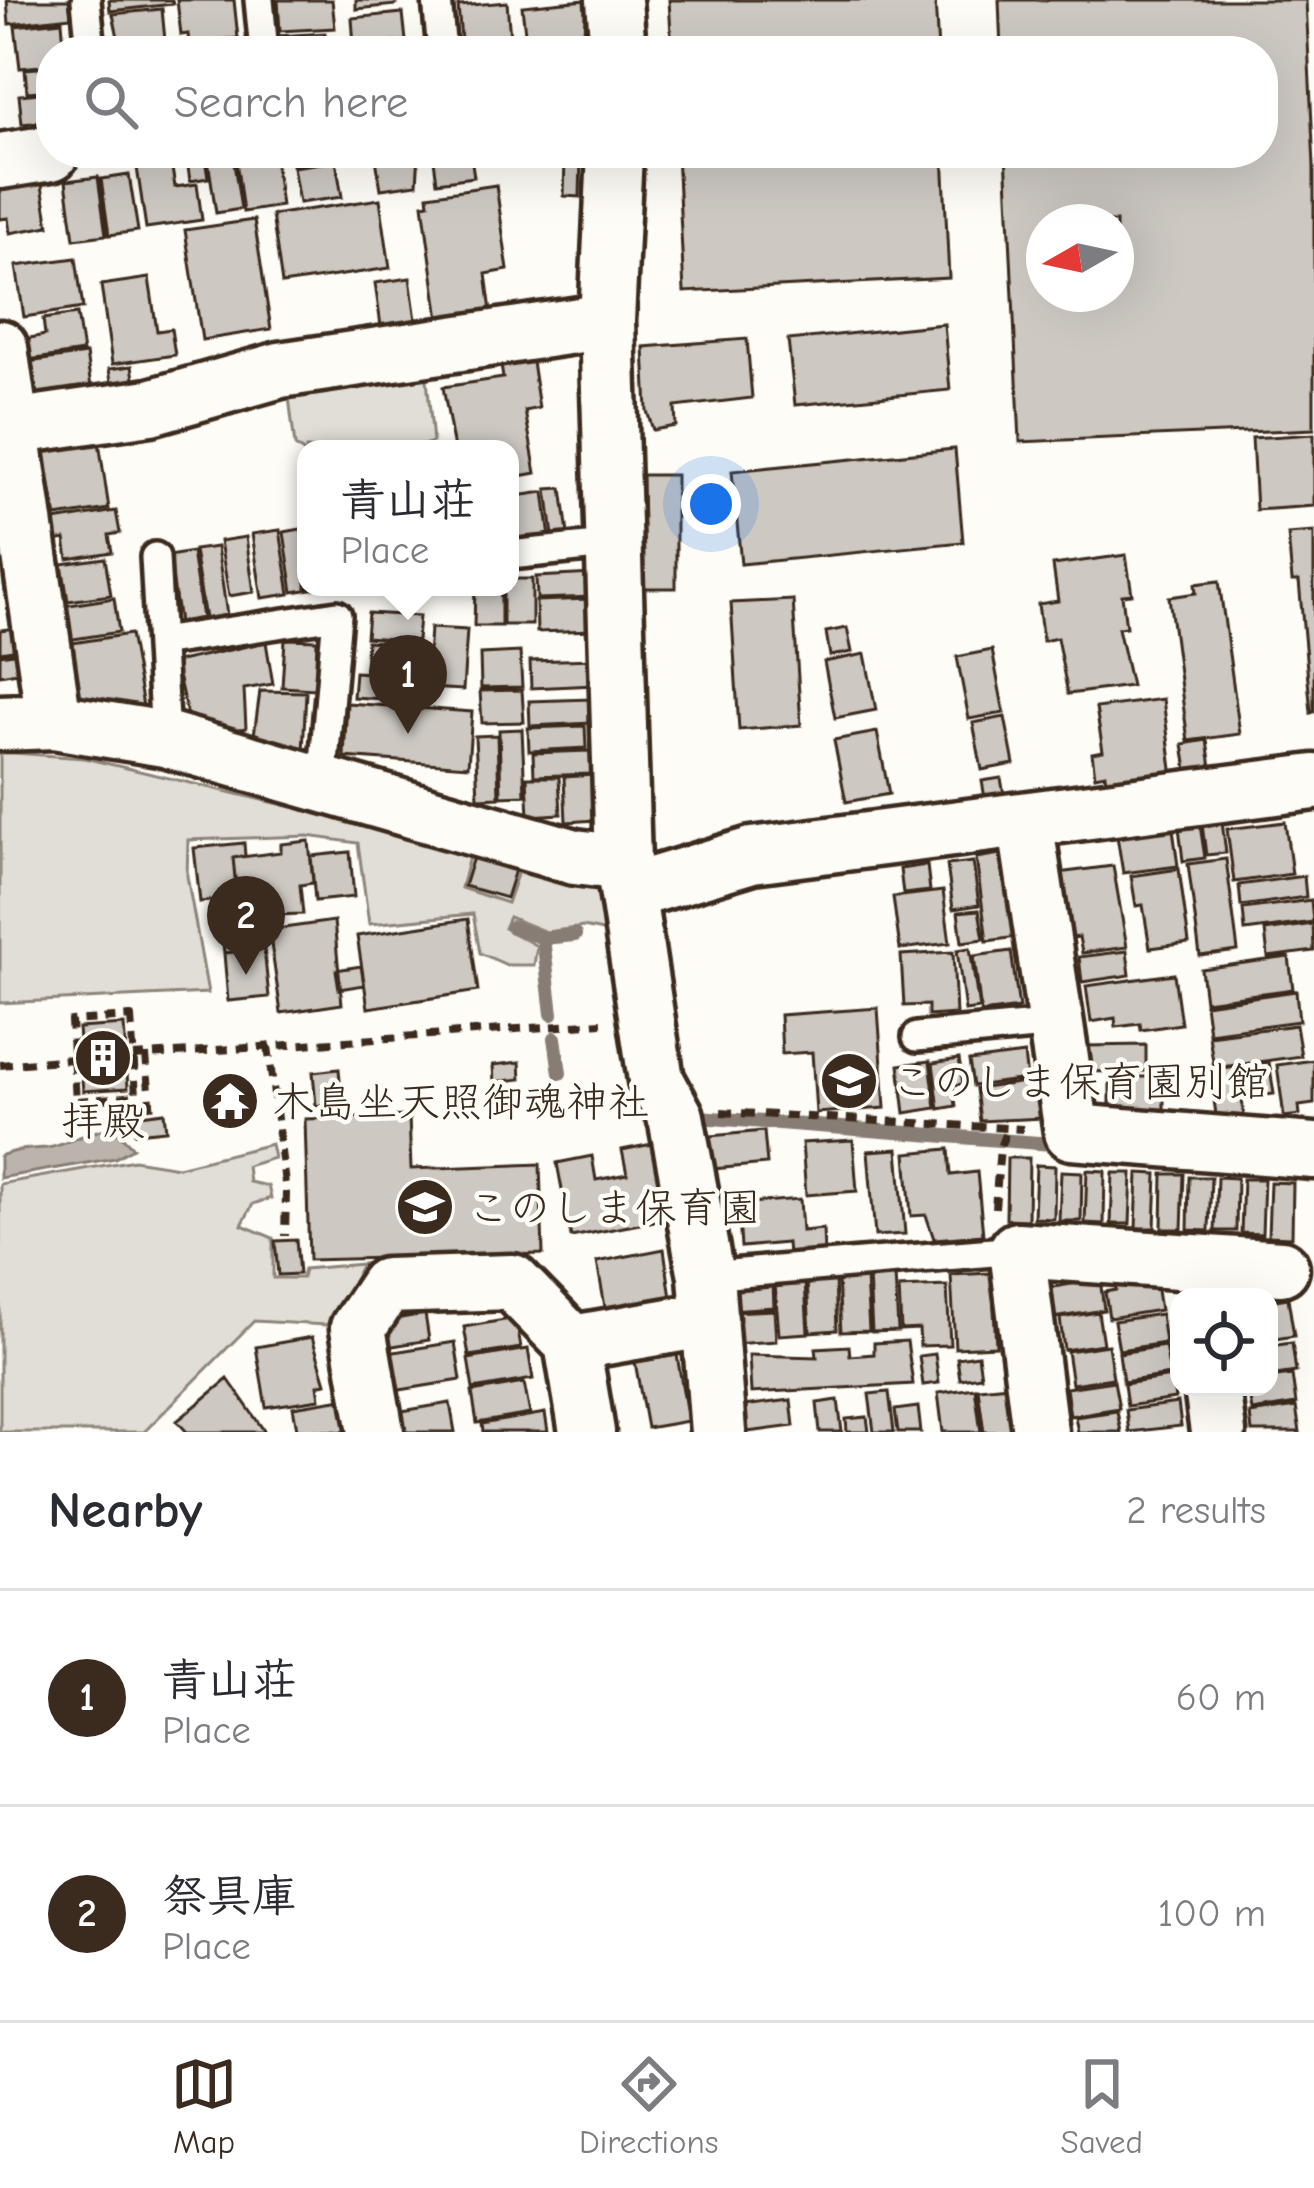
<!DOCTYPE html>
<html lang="en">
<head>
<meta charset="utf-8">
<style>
	body { margin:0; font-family:"Comic Neue","Klee One",sans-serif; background:#f2f2f3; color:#2b2b33 }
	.controls { position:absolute; right:36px; bottom:36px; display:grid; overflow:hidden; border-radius:24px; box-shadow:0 12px 48px #0002 }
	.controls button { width:108px; height:108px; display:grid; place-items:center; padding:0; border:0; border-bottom:3px solid #e1e1e2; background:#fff; color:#2b2b33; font:60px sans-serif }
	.compass { position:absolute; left:1026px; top:204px; width:108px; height:108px; border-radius:50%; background:#fff; box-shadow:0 12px 48px #0002; rotate:261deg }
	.you { position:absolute; left:711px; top:504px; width:42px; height:42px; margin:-30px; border:9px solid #fff; border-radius:50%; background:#1a73e8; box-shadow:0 0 0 18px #1a73e833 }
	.badge { display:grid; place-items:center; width:78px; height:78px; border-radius:50%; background:#3b2a1e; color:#fff; font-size:39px; font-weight:700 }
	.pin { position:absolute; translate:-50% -99px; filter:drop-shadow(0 3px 6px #0008) }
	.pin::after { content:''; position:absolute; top:63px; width:42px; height:36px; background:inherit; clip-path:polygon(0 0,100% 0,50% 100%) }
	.popup { position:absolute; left:297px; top:440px; width:222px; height:156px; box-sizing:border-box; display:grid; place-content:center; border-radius:24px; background:#fff; filter:drop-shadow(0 3px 9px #0005); font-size:39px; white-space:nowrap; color:#7c7c81 }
	.popup b { font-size:45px; color:#2b2b33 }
	.popup::after { content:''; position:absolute; left:50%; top:100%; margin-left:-24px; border:24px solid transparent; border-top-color:#fff }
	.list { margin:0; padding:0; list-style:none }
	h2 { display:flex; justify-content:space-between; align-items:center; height:156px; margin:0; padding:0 48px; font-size:51px }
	h2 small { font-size:39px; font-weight:400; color:#7c7c81 }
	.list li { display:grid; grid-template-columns:78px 1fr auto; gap:36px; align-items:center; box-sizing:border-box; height:216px; padding:0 48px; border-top:3px solid #e1e1e2 }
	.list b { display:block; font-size:45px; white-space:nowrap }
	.list p { margin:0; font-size:39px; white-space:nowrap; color:#7c7c81 }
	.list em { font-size:39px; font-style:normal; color:#7c7c81 }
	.icon { flex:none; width:66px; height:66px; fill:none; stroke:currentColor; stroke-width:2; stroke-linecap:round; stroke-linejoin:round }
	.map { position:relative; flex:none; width:1314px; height:1432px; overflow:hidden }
	.search { position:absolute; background:#fff; box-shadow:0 12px 48px #0002; left:36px; right:36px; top:36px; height:132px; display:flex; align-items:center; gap:30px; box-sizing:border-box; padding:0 42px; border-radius:48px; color:#7c7c81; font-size:45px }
	.sheet { height:588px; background:#fff }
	nav { display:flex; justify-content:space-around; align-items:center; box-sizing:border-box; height:168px; border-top:3px solid #e1e1e2; background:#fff; font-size:33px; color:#7c7c81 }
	nav a { display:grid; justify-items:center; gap:6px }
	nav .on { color:#3b2a1e }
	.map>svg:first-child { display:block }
	.green { fill:#e1ded7; stroke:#8e847a; stroke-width:3 }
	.water { fill:#bbb4ad; stroke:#887d74; stroke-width:3 }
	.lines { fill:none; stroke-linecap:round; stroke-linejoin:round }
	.stream { stroke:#887d74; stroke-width:14 }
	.building { fill:#cdc8c2; stroke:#3b2a1e; stroke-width:3; fill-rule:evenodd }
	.lane-casing { stroke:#3b2a1e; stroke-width:36 }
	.street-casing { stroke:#3b2a1e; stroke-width:63 }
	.path { stroke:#3b2a1e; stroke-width:8; stroke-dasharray:12 9; stroke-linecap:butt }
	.lane { stroke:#fdfcf7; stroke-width:27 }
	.street { stroke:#fdfcf7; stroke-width:54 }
	.labels { text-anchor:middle; stroke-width:9; stroke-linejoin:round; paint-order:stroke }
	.poi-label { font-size:42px; fill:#3b2a1e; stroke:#fdfcf7; text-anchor:start }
</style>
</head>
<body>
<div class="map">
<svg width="1314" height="1432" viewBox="0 0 1314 1432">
	<rect width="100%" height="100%" fill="#fdfcf7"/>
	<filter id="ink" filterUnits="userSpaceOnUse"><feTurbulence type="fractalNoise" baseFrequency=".00833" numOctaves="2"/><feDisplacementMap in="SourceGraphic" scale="24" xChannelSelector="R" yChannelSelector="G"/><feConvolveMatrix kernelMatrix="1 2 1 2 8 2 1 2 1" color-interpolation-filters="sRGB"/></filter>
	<g filter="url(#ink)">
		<path class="green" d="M426 369 433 442 412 449H306V454L295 446 288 389Z
			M0 752 84 758 471 849 461 888 507 903 521 863 597 884 603 931 583 927 546 932 509 917 504 928 537 946 534 965H507L480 953 473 914 369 924 358 843 308 836 188 840 187 876 208 993 0 1003Z
			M271 1144 274 1158 247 1166 249 1182 268 1186 271 1198 253 1204 242 1225 273 1238V1278H302L304 1269 362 1264C354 1280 338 1315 326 1325L254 1321 144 1432H0V1184L134 1160 178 1167Z"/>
		<path class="water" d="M113 1128 133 1148 115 1158 0 1178V1156C18 1149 29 1149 47 1148 66 1146 87 1130 113 1128Z"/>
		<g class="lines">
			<path class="stream" d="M512 927 543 938 552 1014
				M543 938 575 935
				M555 1038 560 1073
				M699 1117 1065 1145"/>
		</g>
		<path class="building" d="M7 0H69L71 17 9 24Z
			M109 0H172L173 4 110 11Z
			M177 0H234L238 38 189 43 188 34 181 35Z
			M278 0H332L335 28 280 31Z
			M356 0H396V5L356 9Z
			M586 0 583 48 527 51 522 6Z
			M669 0H935L938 51H672Z
			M999 0H1306L1314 166V429L1020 442 1006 153H1263V51H1001ZM1044 222H1116V294H1044Z
			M507 2 511 51H462L458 6Z
			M162 9 166 51H121L113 14Z
			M403 13 406 41 354 46 352 18Z
			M62 21 64 45 51 51V65L20 68 15 26Z
			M325 33 326 51H279L278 36Z
			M232 41 233 51H180L179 47Z
			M406 44 407 51H353V48Z
			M51 67V90L27 92 25 69Z
			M51 92V121L22 124 19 95Z
			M186 153H204L208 178 190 181Z
			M235 153H274L281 206 243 212Z
			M290 153H339V158L292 165Z
			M375 153H419L417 184 381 189Z
			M433 153H482L484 161 472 163 474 177 437 182Z
			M677 153H943L949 278 684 292Z
			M170 156 175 187 197 184 202 220 146 228 136 161Z
			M233 157 241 209 216 213 208 160Z
			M565 158H581L580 197 564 196Z
			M336 161 342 197 299 203 293 167Z
			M40 174 49 226 10 233 8 218 0 219V181Z
			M129 175 138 231 109 235 101 179Z
			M98 177 106 235 74 239 66 181Z
			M496 185 508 270 486 274 491 311 439 319 423 204 429 203 428 195Z
			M380 199 390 268 282 284 272 215Z
			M254 220 271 329 202 340 185 230Z
			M76 258 83 308 24 317 16 266Z
			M149 278 157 331 171 329 175 355 112 364 101 285Z
			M410 278 416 320 381 326 375 283Z
			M77 314 83 352 28 360 25 339 45 335 43 319Z
			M944 324 950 390 795 405 788 340Z
			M747 339 752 398 675 407 676 426 653 430 647 411 644 347Z
			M86 354 91 387H84L86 395 38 403 37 395 26 396 21 363Z
			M531 355 539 408 525 411 536 473 510 478V449H454L443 387 503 378 500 359Z
			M132 366 136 391 113 394 109 369Z
			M97 428 109 509 56 517 40 437Z
			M1314 434V506L1256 510 1252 438Z
			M955 449 963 542 741 564 732 471Z
			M642 475H676V588H643Z
			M562 488 568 534 553 536 547 489Z
			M544 492 550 538 510 543V497Z
			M116 511 120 533 109 535 112 552 68 559 65 539 56 541 54 521Z
			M306 528V587L317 588 293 592 284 532Z
			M280 530 290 594 262 598 252 534Z
			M1314 532V712L1311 713 1299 581H1292L1288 534Z
			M246 537 254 592 229 596 220 541Z
			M217 547 227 615 205 619 194 550Z
			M192 552 202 618 179 622 169 556Z
			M1126 555 1132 594 1122 595 1126 627 1118 628 1131 686 1068 694 1057 638 1043 641 1038 604 1058 601 1053 565Z
			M105 558 111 595 68 601 62 564Z
			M594 574V597L537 599 536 577Z
			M510 579H532V625H503V587H510Z
			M1219 581 1240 734 1188 741 1169 597 1196 593 1195 584Z
			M475 587H501V626H474Z
			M114 598 119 632 67 640 63 606Z
			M592 599 593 630 537 632 536 601Z
			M793 600 801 725 739 730 731 603Z
			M368 613 419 616 417 641 366 637Z
			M16 628 19 649 0 652V630Z
			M430 628 467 630 463 690 426 688Z
			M847 628 852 652 830 656 826 632Z
			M130 634 143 706 109 711 107 701 76 706 60 645Z
			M285 639 317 640 315 689 282 687Z
			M367 641 420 645 418 672 365 668Z
			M266 642 273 684 244 689 246 728 216 733 215 724 190 728 175 662Z
			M992 650 1004 713 969 719 957 657Z
			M20 652 23 671 0 675V655Z
			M520 652 522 687 481 688 480 654Z
			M865 654 876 710 835 718 824 662Z
			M594 659 595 685 531 688 530 661Z
			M355 672 418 676 416 701 353 697Z
			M522 690 524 722 482 723 480 691Z
			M260 691 306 692 303 752 252 750Z
			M591 699 592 723 530 726 529 701Z
			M1163 699 1173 777 1107 785 1105 774 1095 776 1092 753 1103 751 1096 708Z
			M347 703 472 712 468 766 344 757Z
			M1005 717 1014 764 982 770 973 723Z
			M585 726 586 748 529 751 528 728Z
			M522 729 525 795 501 796 499 730Z
			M877 732 889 794 846 802 834 740Z
			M497 735 499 797 478 798 475 736Z
			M1207 740 1211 767 1187 770 1183 744Z
			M590 751 591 774 534 776 533 753Z
			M595 775 596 820 566 822 564 777Z
			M527 777H559L561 814 529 816Z
			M1001 778 1004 795 985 798 982 781Z
			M1222 822 1226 853 1206 855 1202 824Z
			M1285 822 1292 874 1234 882 1227 829Z
			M1200 825 1205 858 1183 861 1179 827Z
			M1173 829 1178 866 1123 873 1117 836Z
			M309 841 313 883 300 885 303 914 239 916 233 858 281 852V844Z
			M244 843 245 856 233 858 237 898 200 902 194 848Z
			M350 852 354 897 315 901 311 856Z
			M1013 852 1025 936 987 941 976 858Z
			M474 854 516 867 506 898 464 886Z
			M1226 859 1238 951 1200 956 1188 864Z
			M973 862 979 905 953 909 947 865Z
			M927 865 930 891 903 894 900 869Z
			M1113 866 1127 947 1082 953 1079 937 1059 940 1050 874Z
			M1179 869 1189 943 1150 948 1143 905 1136 906 1131 876Z
			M1304 876 1306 897 1241 906 1239 885Z
			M943 891 950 943 900 949 893 897Z
			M1311 900 1313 922 1245 931 1243 909Z
			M979 910 984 939 962 942 958 912Z
			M257 914 260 949 224 953 220 918Z
			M468 919 478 991 368 1008 357 936Z
			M334 921 342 1004 281 1013 269 930Z
			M1313 924 1314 951 1268 957 1265 931Z
			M970 948 979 1009 965 1011 957 950Z
			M264 949 269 997 228 1001 224 953Z
			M1011 951 1019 1008 981 1013 974 956Z
			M1127 951 1130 975 1082 982 1079 957Z
			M953 952 956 1014 928 1016V1005L904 1006 901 955Z
			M1289 957 1293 989 1205 1001 1201 969Z
			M361 966 364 985 339 989 336 970Z
			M1174 974 1181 1024 1141 1030 1140 1024 1116 1027 1115 1018 1091 1022 1086 986Z
			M1296 991 1299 1021 1209 1033 1205 1004Z
			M878 1008 885 1108 816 1113 812 1052 782 1054 780 1015Z
			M124 1025 128 1088 83 1091 78 1028Z
			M1296 1025 1301 1056 1214 1068 1209 1036Z
			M1146 1045V1071L1084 1072 1083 1046Z
			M1024 1054 1027 1079 973 1086 969 1061Z
			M959 1059 963 1084 953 1085 956 1106 939 1109 933 1063Z
			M1314 1060V1104L1299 1106 1300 1115 1284 1117 1277 1065Z
			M930 1061 936 1108 905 1113 899 1065Z
			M520 1062 521 1079 494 1082 493 1065Z
			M1269 1062 1274 1094 1242 1098 1244 1118 1217 1122 1210 1071Z
			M339 1069 342 1103 316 1106 313 1072Z
			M1110 1077H1164V1122H1110Z
			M1039 1080 1043 1118 980 1121 976 1089Z
			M164 1112 166 1130 135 1133 133 1116Z
			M409 1116 411 1169 540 1164 543 1254 309 1260 305 1119Z
			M764 1131 767 1164 712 1169 710 1136Z
			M853 1140 857 1191 806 1195 802 1143Z
			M657 1143 671 1218 571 1237 557 1163 592 1156 596 1180 627 1174 622 1150Z
			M898 1149 905 1234 875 1236 868 1151Z
			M949 1149 951 1175 977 1172 983 1235 934 1239 926 1215 911 1216 906 1153Z
			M1007 1158H1029L1028 1220 1006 1219Z
			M1036 1165 1055 1166 1054 1219 1034 1218Z
			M1087 1170 1105 1171 1104 1224 1085 1223Z
			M1061 1171 1082 1172 1081 1221H1059Z
			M1113 1173H1132L1130 1224H1111Z
			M1138 1173 1157 1174 1155 1228H1136Z
			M1163 1174H1184L1182 1229H1162Z
			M1189 1177H1211L1209 1231 1188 1230Z
			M1217 1177 1237 1178 1236 1231H1215Z
			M1243 1179H1264L1262 1234 1241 1233Z
			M1270 1182 1293 1183 1292 1237 1268 1236Z
			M800 1199 802 1231 823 1229 824 1253 788 1256 787 1243 741 1247 738 1204Z
			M296 1240 299 1274 278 1275 275 1241Z
			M664 1249 672 1305 607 1318 597 1262Z
			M992 1273 996 1346 955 1348 951 1275Z
			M895 1275 898 1331 872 1332 869 1276Z
			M866 1277 869 1331 841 1332 838 1279Z
			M835 1279 837 1330 810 1332 807 1281Z
			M1100 1279 1104 1310 1053 1318 1048 1288Z
			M1148 1280 1156 1284 1160 1310 1109 1318 1105 1292 1116 1290 1115 1284Z
			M805 1283 808 1333 779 1335 775 1284Z
			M773 1284 774 1307 730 1310V1287Z
			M947 1286 950 1345 920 1346 919 1329 901 1330 899 1288Z
			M1288 1298 1294 1336 1269 1340V1301Z
			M774 1310 776 1341 733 1344 731 1312Z
			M1098 1312 1103 1344 1064 1350 1060 1318Z
			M425 1314 429 1340 387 1347 383 1321Z
			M1161 1314 1165 1343 1119 1350 1114 1321Z
			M516 1318 521 1348 469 1356 464 1327Z
			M312 1337 326 1383 318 1385 320 1399 266 1407 256 1347Z
			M907 1341 913 1384 751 1393 749 1355 817 1357 816 1348 849 1346 850 1356 874 1354V1343Z
			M455 1342 461 1380 394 1391 388 1353Z
			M1292 1343 1296 1372 1269 1376V1346Z
			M1108 1345 1113 1378 1072 1384 1067 1351Z
			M1165 1346 1170 1375 1123 1382 1119 1353Z
			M528 1349 533 1379 473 1389 468 1359Z
			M935 1354 939 1383 923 1385 919 1356Z
			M677 1355 688 1421 647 1428 635 1362Z
			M978 1355 981 1376 960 1379 957 1358Z
			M1292 1375 1296 1404 1252 1411 1248 1387H1269V1378Z
			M1172 1377 1175 1399 1127 1406 1124 1384Z
			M228 1379 265 1432H187L177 1421Z
			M1114 1381 1119 1408 1070 1416 1066 1388Z
			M524 1383 530 1414 477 1423 472 1392Z
			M1009 1385 1015 1432H984L978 1388Z
			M975 1388 981 1432H943L938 1393Z
			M889 1392 894 1432H874L869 1394Z
			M343 1399 348 1432 297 1429 293 1407Z
			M791 1400 794 1426 747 1432 743 1406Z
			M838 1400 842 1432H820L817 1403Z
			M450 1403 455 1432H405L402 1411Z
			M1178 1403 1181 1426 1129 1432 1126 1410Z
			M918 1407 921 1432H898L895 1410Z
			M1296 1407 1300 1432H1252L1250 1414Z
			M1117 1411 1121 1432H1078L1075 1417Z
			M545 1413 548 1432H483L482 1424Z
			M867 1417 869 1432H847L846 1419Z"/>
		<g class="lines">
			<defs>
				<path id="lane" d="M86 0 91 51
					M259 0 264 51
					M437 0 442 51
					M510 555 617 544
					M155 557 165 739
					M160 642 337 615 322 785
					M917 1037 1056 1024
					M706 1276 1017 1250"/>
				<path id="street" d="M614 0 618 51
					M615 153 607 321 623 863 656 1080 676 1117 706 1276 718 1432
					M0 161 51 153
					M0 348 54 721
					M12 427 150 407 280 370 607 321
					M0 723 54 721 165 739 575 857 623 863
					M1025 820 1072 1132 1314 1151
					M629 892 752 855 1314 782
					M572 1343 710 1319
					M1212 1387 1218 1432
					M376 1432 358 1328 386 1286 512 1282 572 1343 587 1432
					M1040 1432 1017 1250 1281 1268"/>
			</defs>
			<use href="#lane" class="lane-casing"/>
			<use href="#street" class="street-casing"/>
			<path class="path" d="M131 1017 136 1096 76 1101 71 1021Z
				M268 1046 286 1192 285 1236
				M146 1055 151 1114
				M133 1056 602 1023
				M0 1065 73 1059
				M721 1112 1023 1129
				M995 1208 1000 1147 1007 1129"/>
			<use href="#lane" class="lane"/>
			<use href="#street" class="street"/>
		</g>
	</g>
	<defs>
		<symbol id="building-disc" viewBox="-11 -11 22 22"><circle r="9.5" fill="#3b2a1e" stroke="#fdfcf7"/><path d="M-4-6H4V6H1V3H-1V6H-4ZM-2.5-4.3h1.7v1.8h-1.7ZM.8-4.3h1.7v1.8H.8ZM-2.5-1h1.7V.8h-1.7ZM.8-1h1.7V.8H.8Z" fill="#fff"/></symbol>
		<symbol id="school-disc" viewBox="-11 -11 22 22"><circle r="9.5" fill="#3b2a1e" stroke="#fdfcf7"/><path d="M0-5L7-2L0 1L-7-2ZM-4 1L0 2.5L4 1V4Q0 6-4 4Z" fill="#fff"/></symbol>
		<symbol id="temple-disc" viewBox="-11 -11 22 22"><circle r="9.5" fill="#3b2a1e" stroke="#fdfcf7"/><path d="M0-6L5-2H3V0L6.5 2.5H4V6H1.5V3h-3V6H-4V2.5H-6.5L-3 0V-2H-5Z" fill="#fff"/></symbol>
	</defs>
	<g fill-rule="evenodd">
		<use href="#building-disc" x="70" y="1025" width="66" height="66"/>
		<use href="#school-disc" x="816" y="1048" width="66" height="66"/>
		<use href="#temple-disc" x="197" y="1068" width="66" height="66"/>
		<use href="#school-disc" x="392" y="1174" width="66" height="66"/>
	</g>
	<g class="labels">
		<g class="poi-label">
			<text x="891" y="1096">このしま保育園別館</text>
			<text x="272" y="1116">木島坐天照御魂神社</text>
			<text x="103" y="1135" text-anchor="middle">拝殿</text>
			<text x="467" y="1222">このしま保育園</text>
		</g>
	</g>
</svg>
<div class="controls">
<button><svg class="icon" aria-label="locate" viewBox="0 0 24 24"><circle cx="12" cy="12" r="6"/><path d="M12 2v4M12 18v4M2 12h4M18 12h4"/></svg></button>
</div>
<svg class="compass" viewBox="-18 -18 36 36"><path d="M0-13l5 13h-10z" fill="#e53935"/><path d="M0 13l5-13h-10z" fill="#7c7c81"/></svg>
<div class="you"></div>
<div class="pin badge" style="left:408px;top:734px">1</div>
<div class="popup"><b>青山荘</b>Place</div>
<div class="pin badge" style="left:246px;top:975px">2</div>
<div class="search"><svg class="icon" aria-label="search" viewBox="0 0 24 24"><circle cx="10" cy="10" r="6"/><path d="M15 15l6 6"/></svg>Search here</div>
</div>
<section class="sheet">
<h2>Nearby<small>2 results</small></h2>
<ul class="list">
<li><span class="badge">1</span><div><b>青山荘</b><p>Place</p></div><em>60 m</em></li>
<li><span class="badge">2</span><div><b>祭具庫</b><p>Place</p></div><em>100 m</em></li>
</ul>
</section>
<nav>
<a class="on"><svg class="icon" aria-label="map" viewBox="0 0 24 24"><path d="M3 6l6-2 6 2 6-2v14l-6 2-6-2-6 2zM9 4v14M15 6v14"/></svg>Map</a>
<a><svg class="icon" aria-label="directions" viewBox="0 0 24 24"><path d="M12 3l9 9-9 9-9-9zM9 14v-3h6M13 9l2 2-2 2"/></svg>Directions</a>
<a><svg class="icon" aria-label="saved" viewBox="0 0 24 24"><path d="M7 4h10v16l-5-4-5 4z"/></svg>Saved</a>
</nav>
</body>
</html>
